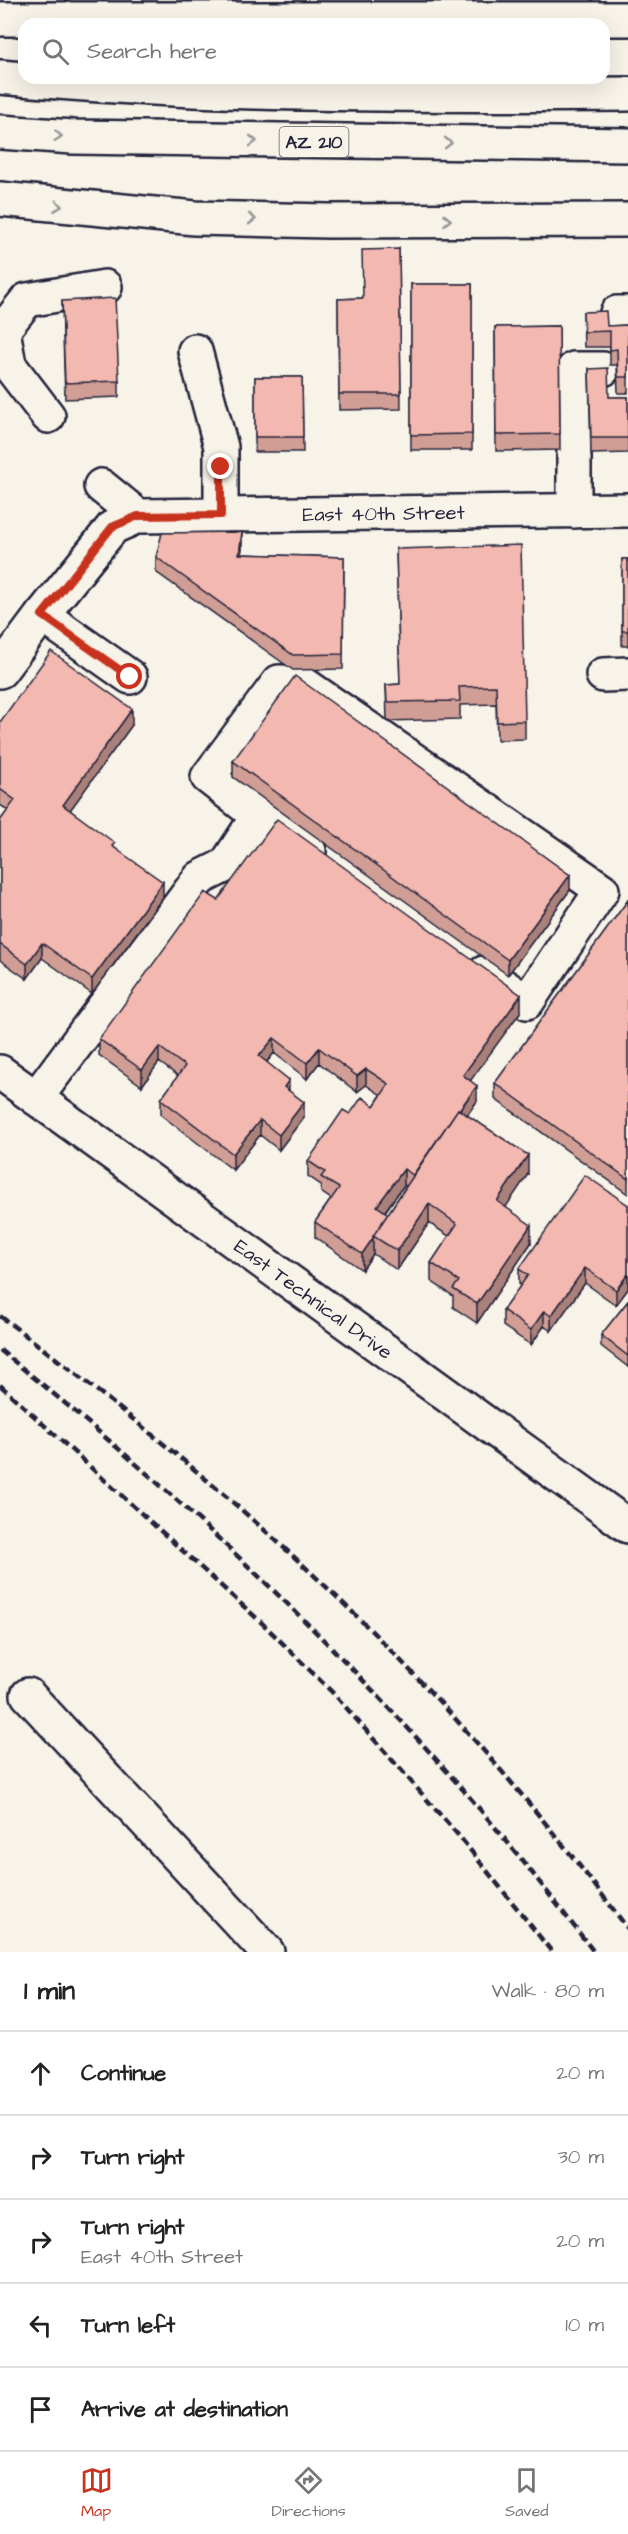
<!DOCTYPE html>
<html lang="en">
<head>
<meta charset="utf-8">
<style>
	body { margin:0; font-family:"Architects Daughter",sans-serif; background:#f6f6f6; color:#222 }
	.stop { position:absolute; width:18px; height:18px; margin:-14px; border:4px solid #c8321e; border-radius:50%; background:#fff }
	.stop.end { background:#c8321e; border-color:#fff; box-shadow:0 2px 6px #0008 }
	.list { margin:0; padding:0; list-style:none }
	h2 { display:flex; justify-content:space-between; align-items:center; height:78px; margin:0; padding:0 24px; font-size:26px }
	h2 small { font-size:20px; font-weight:400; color:#767676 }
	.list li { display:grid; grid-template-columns:39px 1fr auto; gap:18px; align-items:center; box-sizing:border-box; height:84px; padding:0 24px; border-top:2px solid #e0e0e0 }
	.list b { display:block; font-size:22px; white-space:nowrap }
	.list p { margin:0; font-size:20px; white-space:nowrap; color:#767676 }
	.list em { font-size:20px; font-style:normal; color:#767676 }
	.icon { flex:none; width:33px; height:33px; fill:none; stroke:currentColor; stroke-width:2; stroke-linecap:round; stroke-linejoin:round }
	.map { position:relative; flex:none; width:628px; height:1952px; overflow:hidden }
	.search { position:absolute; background:#fff; box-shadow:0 6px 24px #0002; left:18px; right:18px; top:18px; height:66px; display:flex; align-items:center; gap:15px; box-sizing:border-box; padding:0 21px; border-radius:18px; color:#767676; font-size:22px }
	.sheet { height:498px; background:#fff }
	nav { display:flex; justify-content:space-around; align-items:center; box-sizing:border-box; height:84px; border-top:2px solid #e0e0e0; background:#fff; font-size:16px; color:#767676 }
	nav a { display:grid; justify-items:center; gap:3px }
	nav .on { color:#c8321e }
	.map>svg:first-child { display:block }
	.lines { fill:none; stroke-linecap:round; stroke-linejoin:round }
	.minor-casing { stroke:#22223b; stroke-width:38 }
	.major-casing { stroke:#22223b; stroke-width:38 }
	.minor { stroke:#f7f3e8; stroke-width:33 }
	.major { stroke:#f7f3e8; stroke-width:33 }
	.rail { stroke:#22223b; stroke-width:4.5; stroke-dasharray:9 4.5; stroke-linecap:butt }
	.wall { fill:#d19e96; stroke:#22223b; stroke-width:1.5; fill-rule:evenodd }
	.shaded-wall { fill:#aa817a; stroke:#22223b; stroke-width:1.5 }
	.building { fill:#f3b8af; stroke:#22223b; stroke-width:1.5 }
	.oneway { stroke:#97959a }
	.route { stroke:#c8321e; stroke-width:8 }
	.labels { text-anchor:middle; stroke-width:4.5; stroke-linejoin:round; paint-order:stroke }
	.shield { fill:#f7f3e8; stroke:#62616f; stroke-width:1.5 }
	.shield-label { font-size:18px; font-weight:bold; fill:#22223b }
	.street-label { font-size:20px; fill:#22223b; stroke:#f7f3e8 }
</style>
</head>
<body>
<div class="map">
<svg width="628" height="1952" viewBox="0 0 628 1952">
	<rect width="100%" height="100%" fill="#f7f3e8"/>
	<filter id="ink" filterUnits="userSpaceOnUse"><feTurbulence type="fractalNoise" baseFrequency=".0167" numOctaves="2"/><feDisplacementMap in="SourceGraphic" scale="12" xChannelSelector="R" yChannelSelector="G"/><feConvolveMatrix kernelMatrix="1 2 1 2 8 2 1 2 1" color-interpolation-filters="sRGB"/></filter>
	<g filter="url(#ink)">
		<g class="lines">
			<defs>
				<g id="minor">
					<path d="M617 313H628"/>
					<path d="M195 351 221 447V515"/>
					<path d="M48 416 9 365 3 330 27 300 105 287"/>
					<path d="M101 486 138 516"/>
					<path d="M574 511V369H603"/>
					<path id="s1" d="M42 615 113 527 138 516 628 510"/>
					<path d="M0 671 42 615 130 677"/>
					<path d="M603 675 628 674"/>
					<path d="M258 816 309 851"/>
					<path id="s2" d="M0 1072 628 1526"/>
					<path d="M36 1098 200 878 226 865 258 816 208 777 279 682 302 683 602 890 527 1002 484 973"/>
					<path d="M28 1695 267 1952"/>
				</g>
				<path id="major" d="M0 19H628
					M0 77C208 97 419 95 628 94
					M0 132 73 137 628 145
					M0 199 195 218 328 221 628 220"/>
			</defs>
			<use href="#minor" class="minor-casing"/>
			<use href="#major" class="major-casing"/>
			<use href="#minor" class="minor"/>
			<use href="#major" class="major"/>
			<path class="rail" d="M0 1316C105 1395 208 1477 305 1567 423 1676 532 1800 628 1929
				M0 1350C163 1481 319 1625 457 1783 505 1837 550 1895 594 1952
				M0 1385 262 1623 335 1695 459 1836 552 1952"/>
		</g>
		<path class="wall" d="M399 249 401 409 339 410 338 299 362 298Z
			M411 284H472V450H411Z
			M62 301 119 381V397L65 399Z
			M583 312 607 326 628 325V393H618L617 365H610V347H584Z
			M559 326 560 450 496 451 495 327Z
			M589 369 609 397H628V453L591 454Z
			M255 377H302L303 452H255Z
			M242 548 241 554 344 557 343 669 293 670 156 572V557Z
			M396 549 525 721V739L497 740 496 704 460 705V719L387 721 386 685 400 684Z
			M622 559H628V646H622Z
			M0 722 132 725 70 810 115 848 163 897 92 994 42 958 27 979 0 960V821L8 810 0 805Z
			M233 761 570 890 508 975 233 777Z
			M218 900 521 1011 470 1080 477 1101 467 1115 528 1174 505 1207 531 1243 477 1323 453 1307V1296L431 1281V1263L449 1236 429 1223 397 1270 373 1254 362 1270 315 1237V1222L331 1199 321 1192V1185L308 1176V1161L350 1114 374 1106 381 1095 366 1085 357 1092 319 1063 307 1079 274 1053 267 1062 289 1091 304 1117 279 1150 260 1135 233 1170 161 1115V1099L178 1076 159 1062 142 1086 99 1055V1039ZM404 1185 406 1186 388 1214 385 1212Z
			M628 900V1194L495 1099V1083Z
			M628 1205V1289L616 1305 585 1283 551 1331 544 1326 531 1345 503 1326V1310L521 1285 519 1284V1269Z
			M628 1301V1367L601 1346V1335Z"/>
		<path class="shaded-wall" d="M242 532V548L239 569V554Z
			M132 709V725L63 820V805Z
			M570 875V890L508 975V960Z
			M163 882V897L92 994V979Z
			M42 943V958L27 979V964Z
			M521 995V1011L463 1091V1075Z
			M274 1038V1053L259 1071V1056Z
			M159 1047V1062L142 1086V1070Z
			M319 1048V1063L307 1079V1063Z
			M366 1069V1085L357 1092V1076Z
			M289 1080V1095L284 1087Z
			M477 1086V1101L413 1191V1175Z
			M304 1102V1117L279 1150V1135Z
			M260 1120V1135L233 1170V1154Z
			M528 1155V1174L497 1220V1201Z
			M404 1169V1185L377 1222V1206Z
			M429 1204V1223L397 1270V1251Z
			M531 1225V1243L477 1323V1304Z
			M373 1238V1254L362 1270V1254Z
			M585 1268V1283L551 1331V1316Z
			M628 1274V1289L616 1305V1290Z
			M544 1311V1326L531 1345V1330Z"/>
		<path class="building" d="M399 249 401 394H339L338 299 363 298 362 250Z
			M411 284H472V434L411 435Z
			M115 298 119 381 65 383 62 301Z
			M606 311 607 326 628 325V377H618L617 349 610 350V331L584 332 583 312Z
			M559 326 560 434 496 435 495 327Z
			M608 368 609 397H628V438H591L589 369Z
			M255 377H302L303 437H255Z
			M242 532 239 554 344 557 343 654 293 655 156 557 162 533Z
			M521 545 525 721 497 722 496 686 459 687 460 701 387 702 386 685 400 684 396 549Z
			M622 559H628V631H622Z
			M51 651 132 709 63 805 115 843 112 846 163 882 92 979 42 943 27 964 0 944V821L15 800 0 789V722Z
			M295 676 570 875 508 960 233 761Z
			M277 819 521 995 463 1075 477 1086 459 1110 458 1109 413 1175 404 1169 377 1206 388 1214 373 1236V1238L362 1254 315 1222 339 1188 321 1177 325 1172 308 1161 343 1110 350 1114 362 1097 374 1106 389 1084 366 1069 357 1076 319 1048 307 1063 274 1038 259 1056 289 1080 284 1087 304 1102 279 1135 260 1120 233 1154 161 1099 185 1066 159 1047 142 1070 99 1039 205 892 218 900Z
			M628 900V1179L495 1083Z
			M458 1109 528 1155 497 1201 531 1225 477 1304 453 1289 459 1281 431 1263 457 1224 429 1204 397 1251 373 1236Z
			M585 1175 628 1205V1274L616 1290 585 1268 551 1316 544 1311 531 1330 503 1310 528 1275 519 1269Z
			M628 1301V1356L601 1335Z"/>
		<defs><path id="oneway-chevron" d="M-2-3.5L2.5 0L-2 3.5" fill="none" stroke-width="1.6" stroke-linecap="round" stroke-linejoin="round" transform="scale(1.5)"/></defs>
		<g class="oneway">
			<use href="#oneway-chevron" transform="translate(58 136) rotate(4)"/>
			<use href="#oneway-chevron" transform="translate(253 141) rotate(1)"/>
			<use href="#oneway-chevron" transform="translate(448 143)"/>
			<use href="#oneway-chevron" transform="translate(58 206) rotate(7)"/>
			<use href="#oneway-chevron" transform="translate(252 219) rotate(1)"/>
			<use href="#oneway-chevron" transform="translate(447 220)"/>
		</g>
	</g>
	<g class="lines" filter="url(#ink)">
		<path class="route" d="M130 677 42 615 112 527 138 516 221 515V467"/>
	</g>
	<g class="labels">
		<rect class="shield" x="279.5" y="127" width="69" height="30" rx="4.5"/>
		<g class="shield-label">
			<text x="314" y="148">AZ 210</text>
		</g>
		<g class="street-label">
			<text dy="7" stroke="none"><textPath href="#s1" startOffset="386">East 40th Street</textPath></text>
			<text dy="7" stroke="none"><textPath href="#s2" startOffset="387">East Technical Drive</textPath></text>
		</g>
	</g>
</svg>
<div class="stop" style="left:130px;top:677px"></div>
<div class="stop end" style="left:221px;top:467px"></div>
<div class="search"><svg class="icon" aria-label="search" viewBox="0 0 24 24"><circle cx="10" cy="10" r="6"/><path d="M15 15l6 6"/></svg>Search here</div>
</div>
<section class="sheet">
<h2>1 min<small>Walk · 80 m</small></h2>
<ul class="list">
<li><svg class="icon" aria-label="ahead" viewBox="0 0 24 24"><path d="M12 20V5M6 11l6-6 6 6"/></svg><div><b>Continue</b></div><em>20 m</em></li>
<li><svg class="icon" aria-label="right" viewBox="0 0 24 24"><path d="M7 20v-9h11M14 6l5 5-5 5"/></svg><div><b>Turn right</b></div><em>30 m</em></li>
<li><svg class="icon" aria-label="right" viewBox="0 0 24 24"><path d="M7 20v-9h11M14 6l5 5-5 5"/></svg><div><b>Turn right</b><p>East 40th Street</p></div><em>20 m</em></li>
<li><svg class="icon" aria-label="left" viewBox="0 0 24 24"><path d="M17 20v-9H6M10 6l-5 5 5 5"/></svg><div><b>Turn left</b></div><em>10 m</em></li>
<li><svg class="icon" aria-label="arrive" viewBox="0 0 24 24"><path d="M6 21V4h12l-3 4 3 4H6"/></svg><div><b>Arrive at destination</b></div></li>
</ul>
</section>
<nav>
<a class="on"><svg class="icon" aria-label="map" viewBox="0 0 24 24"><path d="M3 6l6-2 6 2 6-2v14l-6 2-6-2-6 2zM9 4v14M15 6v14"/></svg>Map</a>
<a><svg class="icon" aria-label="directions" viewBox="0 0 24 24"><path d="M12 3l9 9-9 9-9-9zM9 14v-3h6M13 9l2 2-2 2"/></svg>Directions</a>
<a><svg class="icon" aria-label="saved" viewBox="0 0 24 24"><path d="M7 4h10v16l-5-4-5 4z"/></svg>Saved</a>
</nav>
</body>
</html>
